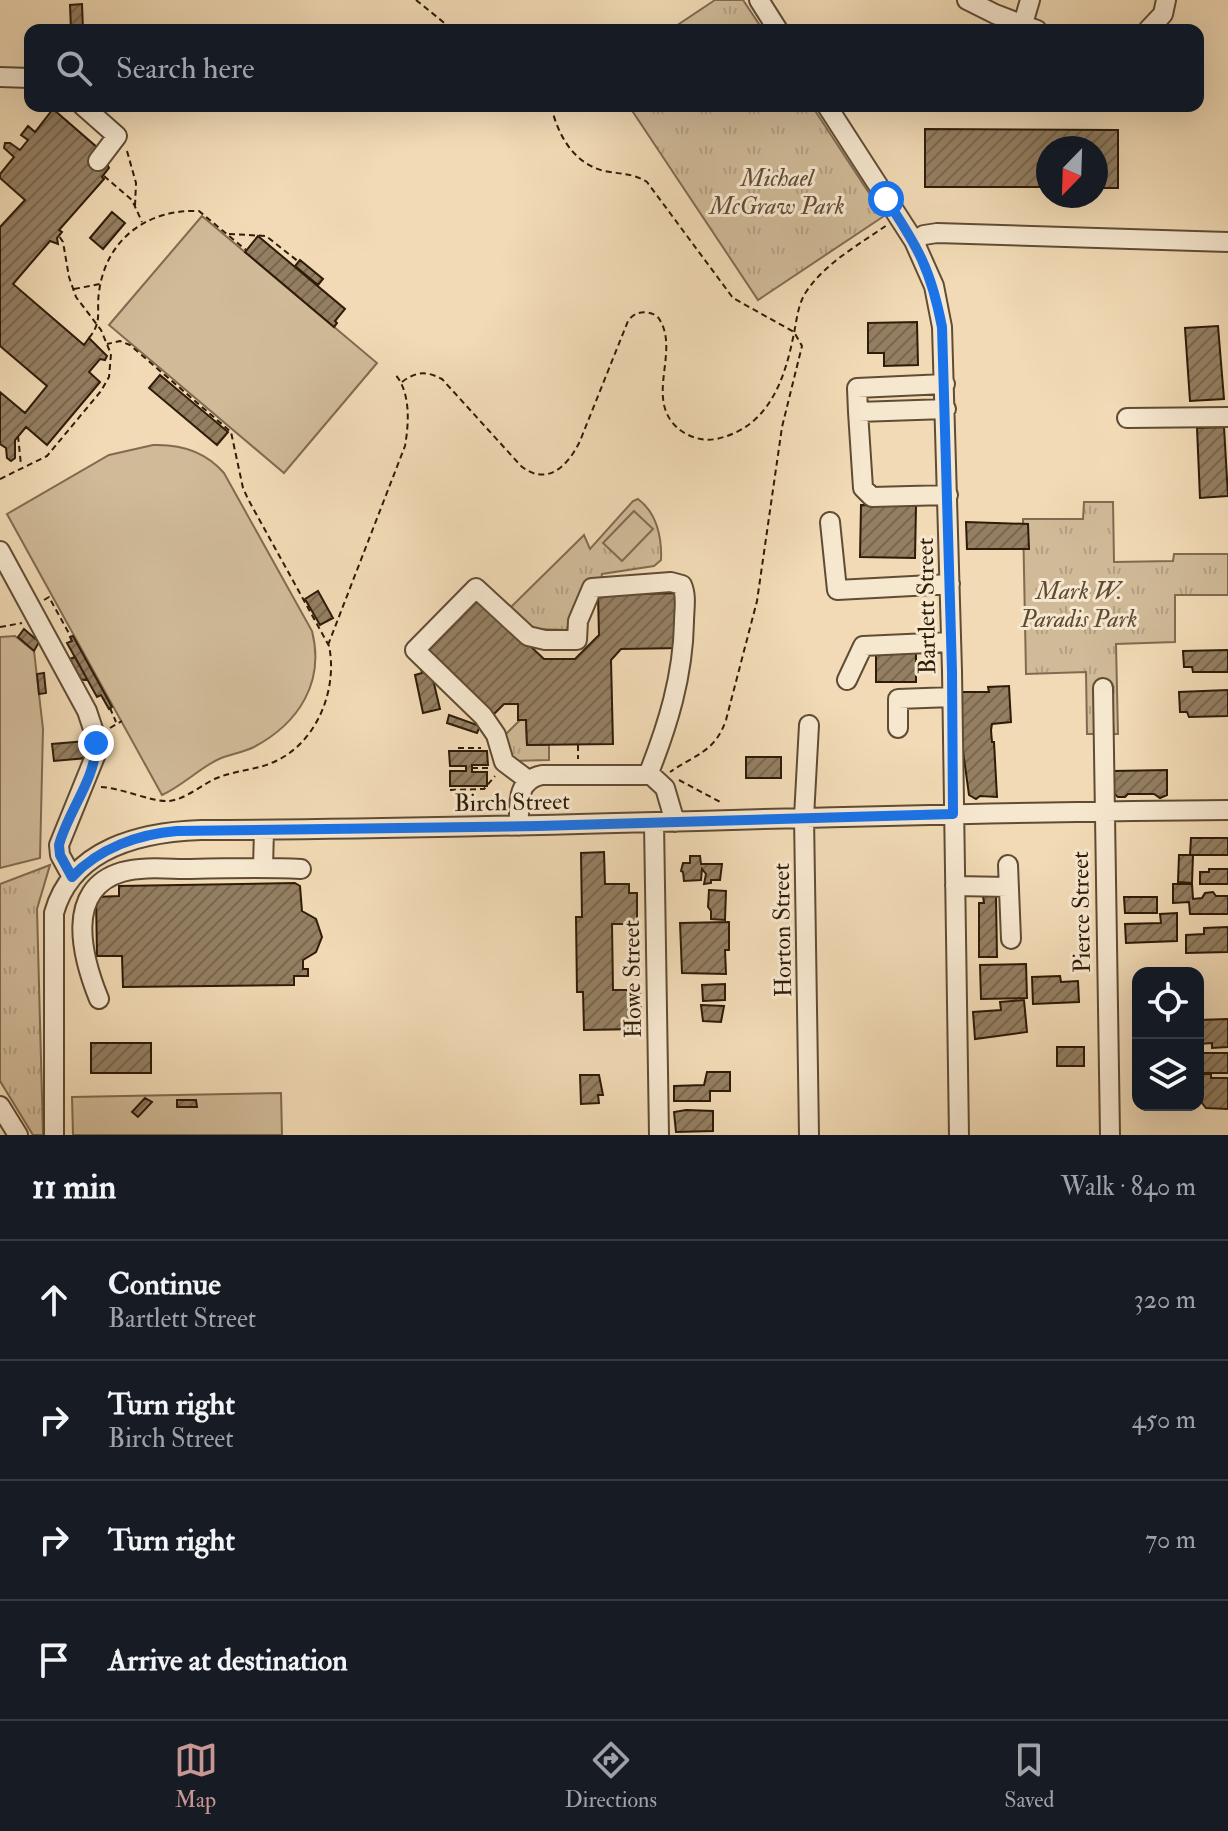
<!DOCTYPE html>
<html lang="en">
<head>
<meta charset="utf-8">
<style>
	body { margin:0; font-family:"IM FELL Double Pica",serif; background:#20242c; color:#f1f3f6 }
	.controls { position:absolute; right:24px; bottom:24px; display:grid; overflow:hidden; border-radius:16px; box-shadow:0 8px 32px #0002 }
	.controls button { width:72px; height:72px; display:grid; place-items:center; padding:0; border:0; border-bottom:2px solid #363941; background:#171b24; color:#f1f3f6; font:40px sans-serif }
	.compass { position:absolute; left:1036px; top:136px; width:72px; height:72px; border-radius:50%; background:#171b24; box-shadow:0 8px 32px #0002; rotate:203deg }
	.stop { position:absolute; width:24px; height:24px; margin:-18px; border:6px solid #1a73e8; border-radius:50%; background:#fff }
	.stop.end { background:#1a73e8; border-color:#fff; box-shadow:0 2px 8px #0008 }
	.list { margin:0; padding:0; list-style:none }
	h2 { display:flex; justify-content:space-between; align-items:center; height:104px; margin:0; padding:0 32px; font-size:34px }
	h2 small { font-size:26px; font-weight:400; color:#9ea1a6 }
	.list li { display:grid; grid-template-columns:52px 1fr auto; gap:24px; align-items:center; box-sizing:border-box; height:120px; padding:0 32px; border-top:2px solid #363941 }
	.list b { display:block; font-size:30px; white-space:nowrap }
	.list p { margin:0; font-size:26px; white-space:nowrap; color:#9ea1a6 }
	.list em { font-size:26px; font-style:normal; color:#9ea1a6 }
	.icon { flex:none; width:44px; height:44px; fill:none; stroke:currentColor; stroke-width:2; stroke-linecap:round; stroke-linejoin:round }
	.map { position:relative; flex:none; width:1228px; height:1135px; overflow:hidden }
	.search { position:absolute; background:#171b24; box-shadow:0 8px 32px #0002; left:24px; right:24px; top:24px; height:88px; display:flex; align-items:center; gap:20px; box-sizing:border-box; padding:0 28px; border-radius:16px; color:#9ea1a6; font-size:30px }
	.sheet { height:584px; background:#171b24 }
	nav { display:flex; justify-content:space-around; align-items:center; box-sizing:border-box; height:112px; border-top:2px solid #363941; background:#171b24; font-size:22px; color:#9ea1a6 }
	nav a { display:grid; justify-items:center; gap:4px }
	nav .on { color:#c59692 }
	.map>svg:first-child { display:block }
	.grass { fill:url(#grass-tufts); stroke:#806b50; stroke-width:2 }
	.pitch { fill:#d0ba98; stroke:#806b50; stroke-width:2 }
	.building { fill:url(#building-hatch); stroke:#2f1c08; stroke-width:2 }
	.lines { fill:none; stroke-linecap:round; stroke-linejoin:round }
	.minor-casing { stroke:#604c33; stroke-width:22 }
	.path { stroke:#2f1c08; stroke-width:2; stroke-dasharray:6 4; stroke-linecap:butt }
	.minor { stroke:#f6e7cf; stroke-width:18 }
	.route { stroke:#1a73e8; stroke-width:10 }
	.labels { text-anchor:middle; stroke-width:6; stroke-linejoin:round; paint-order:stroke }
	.park-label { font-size:24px; font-style:italic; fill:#5f4b33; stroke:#f6e7cf }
	.street-label { font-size:24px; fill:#2f1c08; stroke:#f6e7cf }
</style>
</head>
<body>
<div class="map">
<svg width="1228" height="1135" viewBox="0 0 1228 1135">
	<defs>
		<pattern id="grass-tufts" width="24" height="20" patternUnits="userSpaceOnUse" patternTransform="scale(2)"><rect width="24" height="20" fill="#d0ba98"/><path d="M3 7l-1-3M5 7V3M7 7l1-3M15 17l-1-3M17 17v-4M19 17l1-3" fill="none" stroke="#b39f82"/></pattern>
		<pattern id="building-hatch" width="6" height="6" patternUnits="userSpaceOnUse" patternTransform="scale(2)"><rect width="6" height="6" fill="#947f62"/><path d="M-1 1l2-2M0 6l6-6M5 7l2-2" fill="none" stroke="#79674f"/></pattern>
	</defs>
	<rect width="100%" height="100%" fill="#f1dab5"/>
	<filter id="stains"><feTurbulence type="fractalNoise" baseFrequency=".0025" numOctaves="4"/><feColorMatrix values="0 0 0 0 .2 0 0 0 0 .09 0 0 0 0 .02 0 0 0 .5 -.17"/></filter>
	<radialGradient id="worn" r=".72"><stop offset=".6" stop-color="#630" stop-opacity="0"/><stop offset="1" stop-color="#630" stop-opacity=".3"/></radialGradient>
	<path class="grass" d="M715 0H743L763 30H670Z
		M629 106H812L884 216 758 300Z
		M638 499C657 513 662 538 661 560L654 566 602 574 601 579C578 593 572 603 567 630L533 629 510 608 584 535 590 549 633 501Z
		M1084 502H1113L1114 562 1173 561 1174 554H1228V595H1175V642L1116 644 1118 734H1087L1086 672 1026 674 1023 519H1083Z
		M520 720H526L527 745H549V760L511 761 504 736Z
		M50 865 37 909 43 1135H33L0 1081V884Z"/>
	<path class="pitch" d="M202 216 377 363 284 473 109 325Z
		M153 445C181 444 205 451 224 473L312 631C325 682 299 723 254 747 242 753 230 754 219 759 201 767 182 786 162 795L7 514 109 455Z
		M634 511 653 529 622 561 603 543Z
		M15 636 34 651 43 729 40 858 0 868V637Z
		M281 1093 282 1135H73L72 1097Z"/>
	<path class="building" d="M82 4 83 30H71L70 5Z
		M53 109 99 149 109 168 102 177 104 179 59 230 62 232 57 238 58 244 50 241 13 284 84 345 89 338 107 356 105 360 100 359 89 372 100 382 47 445 26 427 15 440V458L11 461 7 458 6 448 0 444V392L25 413 47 386 0 346V227L25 200 0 178V174L14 157 4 148 5 143H10L20 150 28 140 21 135 28 126 35 132Z
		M925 129 1118 130V188H1096V148H1048V187H925Z
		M112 212 125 223 103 249 90 238Z
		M258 236 345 309 335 321 337 323 334 327 245 252Z
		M300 260 323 279 318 285 295 266Z
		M917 322 918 365 884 366V353H868V323Z
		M1218 326 1224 399 1190 401 1185 328Z
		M160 375 228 432 217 445 149 388Z
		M1224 427 1228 496 1200 498 1197 428Z
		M861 505 916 506 915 558 860 557Z
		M966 522 1028 524 1029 549H967Z
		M318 591 333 618 320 625 305 599Z
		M678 593 681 648 621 649 611 660 613 744 527 745 526 720H518V704H504L492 716 422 649 475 594 544 659H575L599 635 598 595Z
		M24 629 39 642 34 651 18 637Z
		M73 636 112 707 109 709 101 695 97 697 67 643 72 641 70 637Z
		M1228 650V672H1193L1192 667H1184L1183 651Z
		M876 653H916V682H876Z
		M75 657 87 679 84 680 81 679 69 659Z
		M427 667 431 671 440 709 423 713 415 675 422 673 421 669Z
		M44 673 46 693 39 694 37 674Z
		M1009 686 1011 722 992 724 991 730 992 742H994L997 797 980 796 976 799 969 795 956 700 959 692H989L988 687Z
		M1228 690V716L1189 717 1187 712H1180L1179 692Z
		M449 715 480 726 477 733 447 723Z
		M86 741 87 758 54 761 52 744Z
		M449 751H487L488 765H472V772H487V786H450V771H466V766H450Z
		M746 757H781V778H746Z
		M1167 770V795L1160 798 1154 794H1128L1125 797H1118L1113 793V771Z
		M1191 838H1228V855H1190Z
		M604 852 605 884H629V893H637V924H612L613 990H640L641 1029 584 1030 583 992H577L576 917H582L581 853Z
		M1179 855H1193L1192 883 1178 882Z
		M690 856H700L701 864H722L720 880H711V883L704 884 706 874 702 869 701 880 684 881 683 872 681 871 683 863H690Z
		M1209 869H1228V884H1200V872H1209Z
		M295 883 300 886 302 911 316 919 322 937 316 952 303 960V969H308V976H294V985L123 987 122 956H97L96 897 119 896V886Z
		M1173 884H1192L1193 899 1202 898 1205 893 1213 892 1216 896H1228V914H1190L1189 902 1173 903Z
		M709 890 726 891 725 920 711 919V911L708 907Z
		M983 896H996L997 957H979V903H984Z
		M1124 897H1157V913H1125Z
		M1177 913V941L1126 943 1125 924 1161 923 1160 914Z
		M729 922V950H725L726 974 682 973 680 923Z
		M1228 927V952L1186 953V935L1204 934V928Z
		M1026 964 1027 998 981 999 980 965Z
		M1060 976 1061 982 1078 981 1079 1002 1033 1004 1032 977Z
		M725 984V1000L703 1001 702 985Z
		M1024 1000 1027 1032 975 1039 973 1012 1001 1010 1000 1002Z
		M701 1005 724 1006 721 1022 703 1021Z
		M1228 1019V1047L1212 1048V1043L1199 1044 1198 1020Z
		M91 1043H151V1073H91Z
		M1057 1047H1084V1066H1057Z
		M1203 1053H1228V1073H1203Z
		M707 1072H730V1091H710V1101H674V1086L704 1085Z
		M1199 1074H1211V1078H1228V1109L1206 1108 1198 1098Z
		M580 1075H599L603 1095H598L599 1103 581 1104Z
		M145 1098 152 1102 138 1117 132 1112Z
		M177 1100H196L197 1107H177Z
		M686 1110 713 1111V1131L676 1132 674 1112Z"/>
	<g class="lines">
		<defs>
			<path id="minor" d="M759 0 778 30
				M967 0 995 14 1037 30
				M1025 17 1030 0
				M1148 30 1163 14 1166 0
				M0 77 30 78
				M83 106 117 136 98 161
				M827 106 914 241 934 286 942 327 952 671 959 1135
				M914 241 924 235 937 233 1228 242
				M945 384 857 388 858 412 946 409
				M858 412 863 488 872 497 948 495
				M1127 418 1228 417
				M830 522 837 590 950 584
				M0 551 87 711 94 732 96 754 59 845 60 855 72 877
				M847 680 863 646 951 642
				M1103 688 1110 1135
				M809 725 804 817 809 1135
				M898 728V699L952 697
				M528 780 504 762 496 735 483 716 415 650 476 588 528 636 545 640H577L578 621 592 588 671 582 682 585C687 596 684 610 684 622 683 676 668 725 648 775
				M654 823 659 1135
				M519 826C519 804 516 780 542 775H651L665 788 675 822
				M1008 865 1011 939
				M263 867 264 830
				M955 886 1009 887
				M99 999C82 957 64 889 122 872 143 866 168 869 190 869 227 868 264 867 301 869
				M0 1106 18 1135
				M54 1135V913C72 848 142 832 201 830 544 829 886 812 1228 810"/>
		</defs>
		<use href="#minor" class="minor-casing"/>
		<path class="path" d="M416 0 453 30
			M551 106C558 135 573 163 604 171 619 174 633 173 647 182L733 298 794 332 802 346 782 427 757 601 726 720C715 752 696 754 670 772
			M127 151 136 183 135 206
			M104 176 132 200 142 222
			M229 234 266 236 299 262
			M74 289 100 284
			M89 338C103 321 96 312 99 292 106 239 147 209 199 211L246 250
			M402 382C416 371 427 371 442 379L521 466C547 487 568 466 580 441L628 321C635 311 646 310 657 316 681 346 648 392 672 422 682 435 700 442 716 439 769 428 785 379 794 333 797 319 798 304 806 292 825 263 860 244 887 225
			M18 436 21 465
			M0 479 47 456 101 391 109 377 111 354 101 330 76 297 69 277 63 242 59 236
			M44 600 49 597 71 637
			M0 627 22 623
			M328 645 405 446C409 423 411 391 394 373
			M110 708 116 722
			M110 728 122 721
			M578 745V759
			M458 748H481
			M472 768H488
			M679 780 722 803
			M101 787C122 788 152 802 167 801 184 801 202 784 217 778 236 770 258 770 276 761 317 742 338 689 329 646L248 499 243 488 231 432 130 345 120 341 107 344
			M450 790 484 789 495 776"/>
		<use href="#minor" class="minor"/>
	</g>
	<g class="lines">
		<path class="route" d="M96 743C96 779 68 811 59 845L60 855 72 877C99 848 139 834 177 831L538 826 953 814 952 671 942 327C931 270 918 247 886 199"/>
	</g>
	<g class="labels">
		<g class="park-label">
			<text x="777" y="186">Michael<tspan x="777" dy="28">McGraw Park</tspan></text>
			<text x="1079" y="599">Mark W.<tspan x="1079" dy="28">Paradis Park</tspan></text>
		</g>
		<g class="street-label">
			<text transform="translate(926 606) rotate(-91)" y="8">Bartlett Street</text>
			<text transform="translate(512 802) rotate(-1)" y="8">Birch Street</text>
			<text transform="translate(1081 912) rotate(-91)" y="8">Pierce Street</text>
			<text transform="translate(782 930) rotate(-91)" y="8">Horton Street</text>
			<text transform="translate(632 979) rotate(-91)" y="8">Howe Street</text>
		</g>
	</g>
	<rect width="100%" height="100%" filter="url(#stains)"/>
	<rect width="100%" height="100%" fill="url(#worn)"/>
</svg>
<div class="controls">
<button><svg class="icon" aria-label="locate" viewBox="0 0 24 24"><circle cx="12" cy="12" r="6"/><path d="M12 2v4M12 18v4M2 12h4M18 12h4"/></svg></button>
<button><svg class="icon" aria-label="layers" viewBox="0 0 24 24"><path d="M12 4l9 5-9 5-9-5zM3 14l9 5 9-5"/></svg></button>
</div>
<svg class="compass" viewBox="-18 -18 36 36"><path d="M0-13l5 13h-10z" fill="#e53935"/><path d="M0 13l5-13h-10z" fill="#9ea1a6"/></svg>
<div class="stop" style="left:886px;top:199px"></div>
<div class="stop end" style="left:96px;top:743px"></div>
<div class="search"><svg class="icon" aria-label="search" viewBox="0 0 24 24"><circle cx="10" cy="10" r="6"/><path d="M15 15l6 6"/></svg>Search here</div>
</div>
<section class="sheet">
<h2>11 min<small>Walk · 840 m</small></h2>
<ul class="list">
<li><svg class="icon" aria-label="ahead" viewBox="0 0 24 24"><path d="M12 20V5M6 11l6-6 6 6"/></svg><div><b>Continue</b><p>Bartlett Street</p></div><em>320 m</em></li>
<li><svg class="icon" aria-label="right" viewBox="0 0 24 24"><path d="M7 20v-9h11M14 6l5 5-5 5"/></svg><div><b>Turn right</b><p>Birch Street</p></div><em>450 m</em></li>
<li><svg class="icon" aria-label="right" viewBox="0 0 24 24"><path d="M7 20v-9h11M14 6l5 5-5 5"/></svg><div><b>Turn right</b></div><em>70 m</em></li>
<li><svg class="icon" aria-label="arrive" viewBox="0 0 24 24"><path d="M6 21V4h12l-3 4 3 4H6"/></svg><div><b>Arrive at destination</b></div></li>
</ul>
</section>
<nav>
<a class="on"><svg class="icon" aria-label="map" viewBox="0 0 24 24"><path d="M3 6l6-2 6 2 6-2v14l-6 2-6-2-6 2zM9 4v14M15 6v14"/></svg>Map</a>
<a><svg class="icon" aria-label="directions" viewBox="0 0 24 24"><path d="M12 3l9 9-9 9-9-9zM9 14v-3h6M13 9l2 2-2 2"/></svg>Directions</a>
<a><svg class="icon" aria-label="saved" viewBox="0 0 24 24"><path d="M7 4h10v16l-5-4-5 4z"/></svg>Saved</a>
</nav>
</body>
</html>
